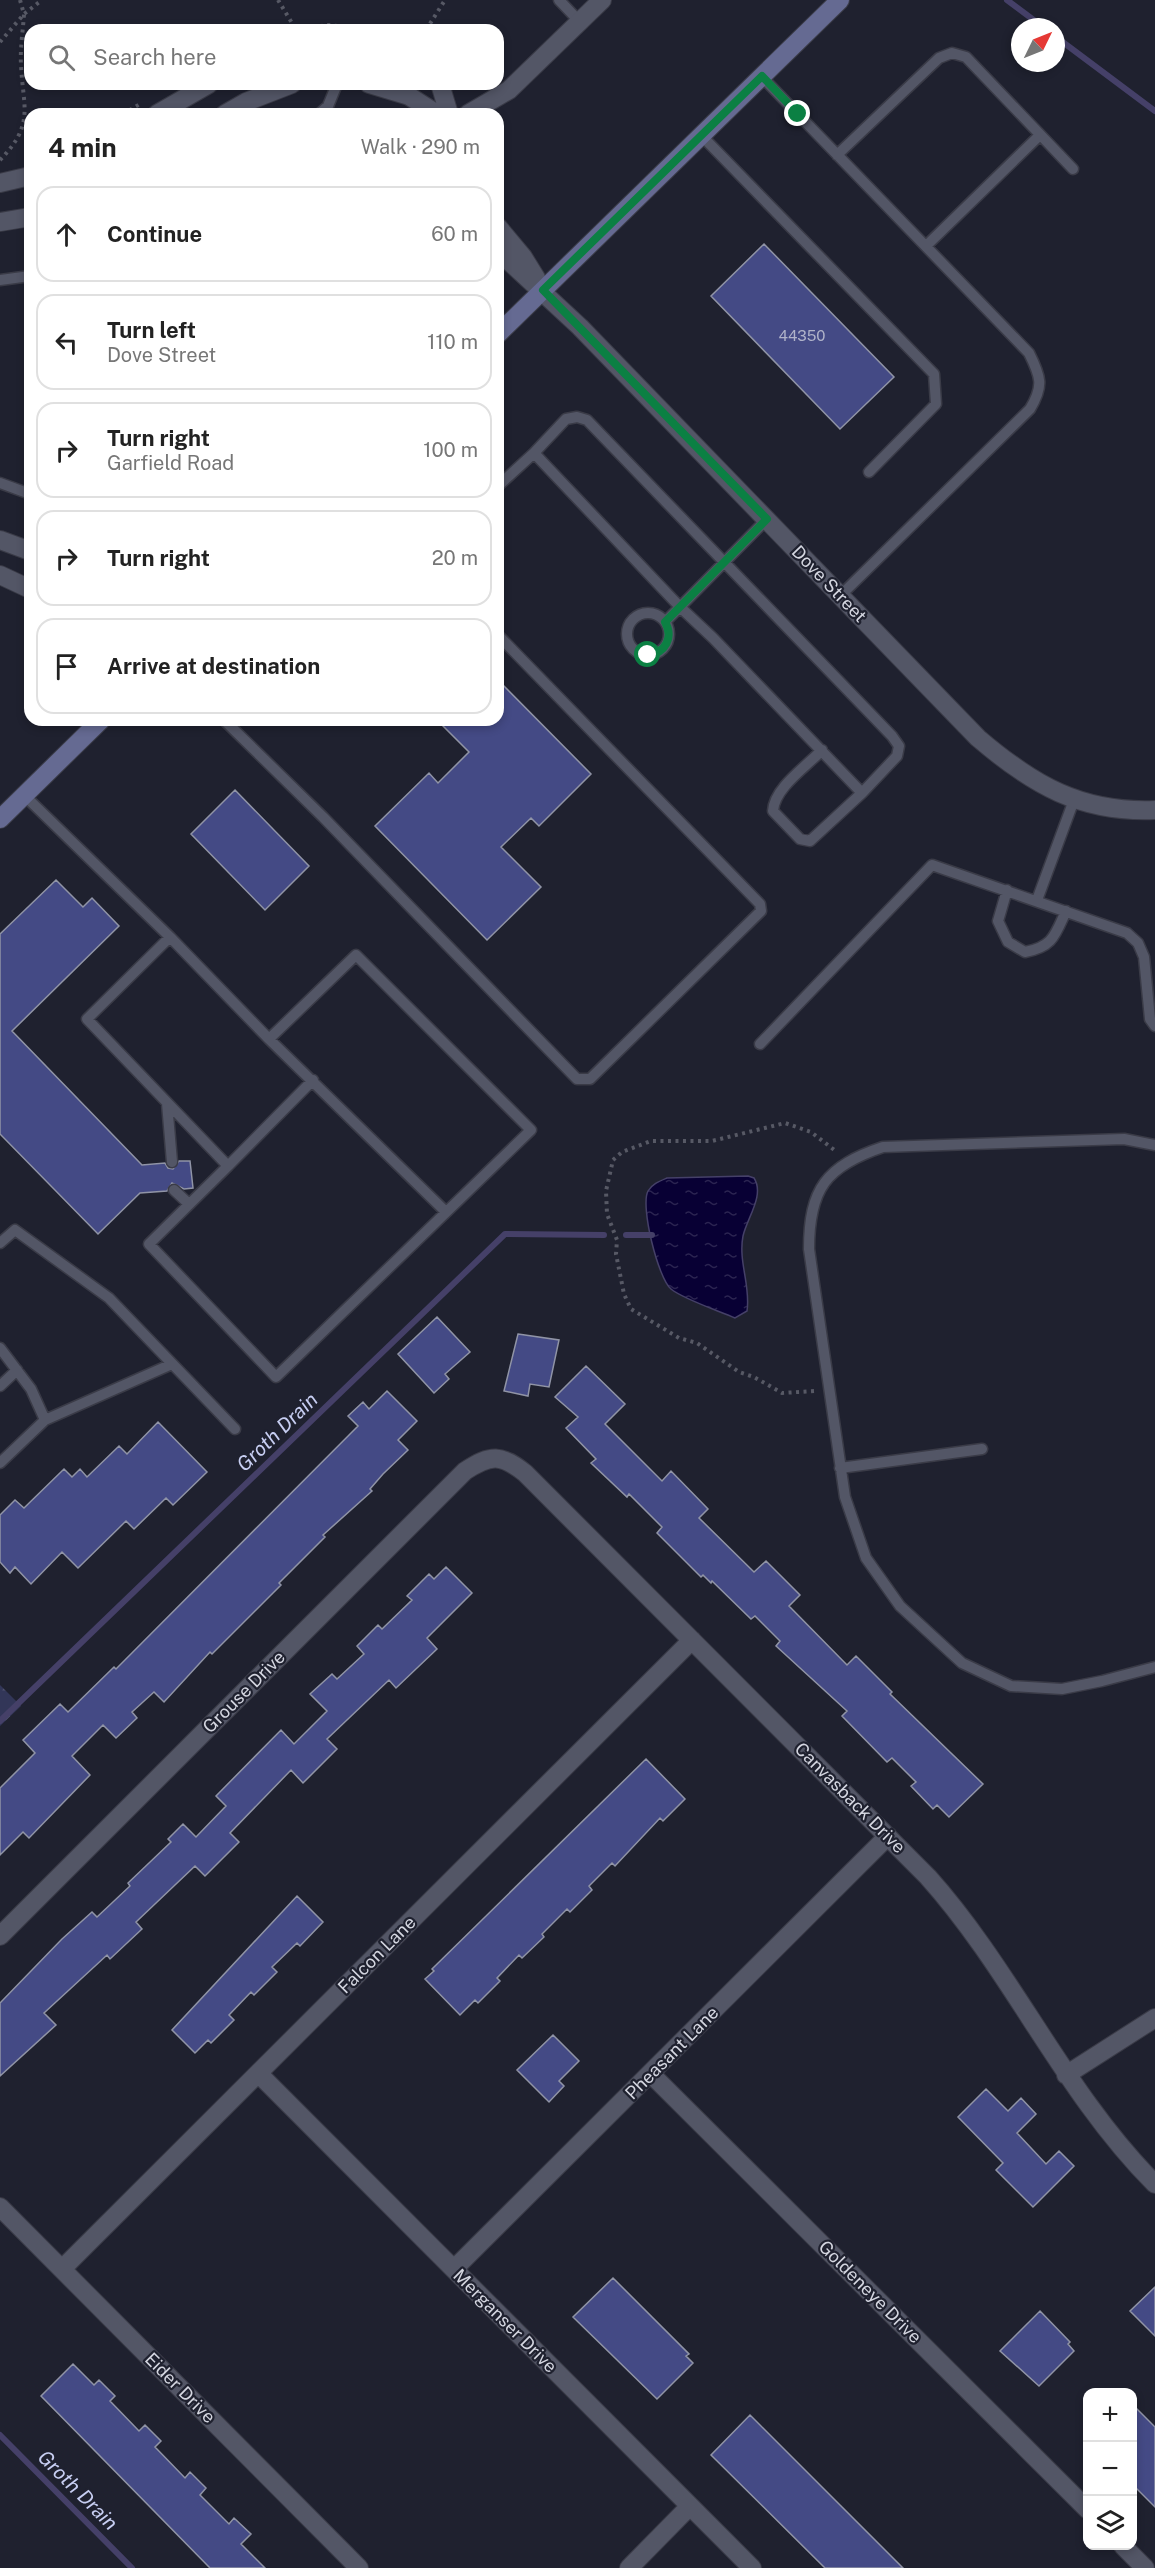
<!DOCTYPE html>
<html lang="en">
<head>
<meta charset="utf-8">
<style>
	body { margin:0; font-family:"Public Sans",sans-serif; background:#f6f6f6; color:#222 }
	.controls { position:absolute; right:18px; bottom:18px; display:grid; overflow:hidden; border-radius:12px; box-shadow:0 3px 9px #0003 }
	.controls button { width:54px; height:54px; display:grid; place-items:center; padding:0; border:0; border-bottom:2px solid #e0e0e0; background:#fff; color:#222; font:30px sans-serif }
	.compass { position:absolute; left:1011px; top:18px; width:54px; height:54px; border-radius:50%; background:#fff; box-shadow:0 3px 9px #0003; rotate:47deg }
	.stop { position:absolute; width:18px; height:18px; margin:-14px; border:4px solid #0b8043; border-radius:50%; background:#fff }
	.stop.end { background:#0b8043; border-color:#fff; box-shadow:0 2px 6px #0008 }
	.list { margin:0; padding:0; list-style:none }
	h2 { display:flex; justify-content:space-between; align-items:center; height:78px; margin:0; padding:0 24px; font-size:26px }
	h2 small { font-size:20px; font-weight:400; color:#767676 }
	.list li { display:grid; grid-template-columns:39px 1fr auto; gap:18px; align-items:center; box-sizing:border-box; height:96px; margin:0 12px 12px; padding:0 12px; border:2px solid #e0e0e0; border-radius:18px }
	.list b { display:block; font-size:22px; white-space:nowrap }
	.list p { margin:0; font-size:20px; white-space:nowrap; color:#767676 }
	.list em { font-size:20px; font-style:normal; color:#767676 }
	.icon { flex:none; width:33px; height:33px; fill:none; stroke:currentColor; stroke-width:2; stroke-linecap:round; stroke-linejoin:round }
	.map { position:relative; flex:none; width:1155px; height:2568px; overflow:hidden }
	.search { position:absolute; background:#fff; box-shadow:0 3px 9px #0003; left:24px; top:24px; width:480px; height:66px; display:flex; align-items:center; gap:15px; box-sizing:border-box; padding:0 21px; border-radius:18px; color:#767676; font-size:22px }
	.panel { position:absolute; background:#fff; box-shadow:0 3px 9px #0003; left:24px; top:108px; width:480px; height:618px; border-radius:18px }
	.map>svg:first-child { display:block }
	.forest { fill:url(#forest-firs) }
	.water { fill:url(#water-ripples); stroke:#454068; stroke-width:1.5 }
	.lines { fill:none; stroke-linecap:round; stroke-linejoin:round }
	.stream { stroke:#454068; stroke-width:6 }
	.building { fill:#444a85; stroke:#9094a6; stroke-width:1.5 }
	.lane-casing { stroke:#3a3b47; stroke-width:13 }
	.street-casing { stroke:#3a3b47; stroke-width:20 }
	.secondary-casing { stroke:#3a3b47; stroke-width:20 }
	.path { stroke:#575965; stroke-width:4; stroke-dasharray:3 4.5; stroke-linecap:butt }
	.lane { stroke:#535666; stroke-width:10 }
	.street { stroke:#535666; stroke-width:18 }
	.secondary { stroke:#656a92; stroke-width:18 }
	.route { stroke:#0b8043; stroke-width:8 }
	.labels { text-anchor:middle; stroke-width:4.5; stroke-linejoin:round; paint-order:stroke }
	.number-label { font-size:15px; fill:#b0b3c9 }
	.street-label { font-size:18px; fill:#d4d6e0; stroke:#1f212f }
	.water-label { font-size:20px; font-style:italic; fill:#c7cef2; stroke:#1f212f }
</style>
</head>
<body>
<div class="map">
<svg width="1155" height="2568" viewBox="0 0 1155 2568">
	<defs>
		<pattern id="forest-firs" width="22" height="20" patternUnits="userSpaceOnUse" patternTransform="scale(1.5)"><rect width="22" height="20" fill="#323658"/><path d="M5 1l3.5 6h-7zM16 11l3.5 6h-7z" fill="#4f5270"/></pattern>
		<pattern id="water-ripples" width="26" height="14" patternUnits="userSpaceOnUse" patternTransform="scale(1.5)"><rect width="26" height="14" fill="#080034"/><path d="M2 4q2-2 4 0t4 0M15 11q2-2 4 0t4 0" fill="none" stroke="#2b2451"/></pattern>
	</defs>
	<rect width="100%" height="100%" fill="#1f212f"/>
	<path class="forest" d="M0 1685 21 1706 0 1726Z"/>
	<path class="water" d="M748 1176 754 1178C765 1195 747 1218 743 1236 738 1262 751 1286 747 1311L735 1318C719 1311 683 1299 671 1289 658 1278 640 1206 648 1191 652 1184 660 1181 667 1178Z"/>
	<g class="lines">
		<path class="stream" d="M1007 0 1043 27
			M1056 37 1155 111
			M626 1235H652
			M0 1721 505 1234 604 1235
			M0 2435 132 2568"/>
	</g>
	<path class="building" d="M764 244 894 377 840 429 711 296Z
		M498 680 591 774 539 826 531 818 501 847 541 887 487 940 375 826 429 773 438 783 469 752 437 720H498Z
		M235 790 309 866 265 910 191 834Z
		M56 880 83 907 92 898 119 926 12 1031 142 1165 165 1163 168 1168 173 1169 179 1161H190L193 1188 184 1189 172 1183 167 1191 140 1193 98 1234 0 1134V934Z
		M437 1317 470 1352 445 1374 449 1379 434 1393 398 1354Z
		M518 1334 559 1340 549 1387 530 1384 528 1396 504 1391Z
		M586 1366 625 1404 605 1424 662 1481 671 1471 708 1509 699 1518 754 1572 766 1561 800 1595 789 1606 847 1665 856 1656 892 1692 890 1694 983 1784 949 1817 937 1805 933 1809 911 1786 916 1782 892 1758 887 1762 842 1716 847 1711 776 1646 780 1641 755 1616 751 1619 712 1581 711 1583 703 1575 701 1577 657 1533 662 1527 629 1494 627 1497 591 1463 596 1459 566 1428 578 1417 555 1397Z
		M387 1391 417 1421 398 1440 408 1450 383 1474 370 1489 372 1491 323 1535 325 1537 279 1583 281 1585 212 1654 210 1652 164 1702 154 1692 132 1712 137 1718 116 1738 103 1725 72 1756 90 1775 29 1838 23 1832 0 1855V1788L35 1753 23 1740 60 1704 68 1712 114 1667 116 1669 358 1426 348 1416 363 1402 369 1409Z
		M158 1422 207 1472 173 1505 166 1498 134 1529 126 1521 78 1568 62 1552 31 1584 15 1567 10 1573 0 1562V1515L15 1500 24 1508 64 1469 72 1477 80 1469 87 1477 119 1446 127 1454Z
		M446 1567 472 1593 427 1638 437 1649 396 1688 389 1680 327 1739 337 1749 303 1783 291 1770 230 1833 239 1842 205 1876 195 1866 136 1922 142 1929 110 1959 107 1955 44 2013 56 2025 0 2076V2003L62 1939 92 1912 97 1917 130 1886 128 1883 171 1842 168 1839 183 1824 196 1837 226 1806 216 1796 281 1730 294 1744 327 1711 310 1694 332 1674 337 1679 364 1654 357 1646 378 1625 382 1629 412 1600 407 1596 429 1574 434 1579Z
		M646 1759 685 1799 663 1821 660 1818 615 1866 612 1863 589 1886 592 1890 570 1912 567 1909 542 1934 544 1937 522 1958 519 1955 497 1978 500 1981 478 2003 475 2000 460 2015 425 1979 434 1971 432 1969Z
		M297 1896 323 1922 300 1946 297 1943 272 1967 277 1972 254 1995 251 1992 229 2015 234 2020 211 2043 208 2040 195 2053 172 2030Z
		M553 2035 579 2061 559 2081 564 2086 549 2102 517 2070Z
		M986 2089 1008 2111 1021 2098 1036 2114 1017 2133 1046 2164 1059 2151 1074 2166 1033 2207 996 2170 1003 2163 958 2117Z
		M613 2278 689 2354 686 2356 693 2363 657 2399 573 2317Z
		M1155 2287V2336L1130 2311Z
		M1040 2311 1070 2342 1068 2344 1074 2351 1039 2386 1000 2351Z
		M73 2364 94 2385 99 2380 115 2396 110 2401 139 2431 145 2425 161 2441 155 2447 185 2478 190 2472 206 2488 200 2495 229 2524 234 2518 251 2534 241 2544 265 2568H210L41 2396Z
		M1132 2404 1155 2427V2507L1132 2484Z
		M750 2415 903 2568H825L711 2455Z"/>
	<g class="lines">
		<defs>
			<path id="lane" d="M559 0 580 22
				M762 77 1029 353C1041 377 1044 386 1030 409L840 596
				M319 114 328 106 337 84
				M701 135 934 374 936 404 869 472
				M837 155 939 58 952 53 966 57 1073 169
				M926 246 1040 135
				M0 280 30 276
				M0 483 30 494
				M498 486 534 453
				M627 634a21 21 0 1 1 42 0a21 21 0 1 1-42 0Z
				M665 622 680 607 534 453 566 419 577 417 587 420 892 736 899 746 897 756 862 793 713 638 680 607C709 578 738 548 767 519
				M224 720 323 817 577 1079H590L761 911 760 904 498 635
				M822 750C807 766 774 788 773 811L800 839 810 841 862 793
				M24 795 170 937 269 1039 356 955 531 1130 276 1377 149 1244 228 1166 87 1019 170 937
				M1007 890 998 921 1008 942 1025 952C1053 947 1055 935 1066 911
				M1037 900 1074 800
				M269 1039 446 1212
				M760 1044 932 865 1127 933 1138 943 1144 957 1150 1019 1155 1026
				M167 1103 172 1162
				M1155 1145 1124 1139 883 1147C826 1166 809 1189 809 1249L845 1497 866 1558 900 1606 962 1663 1011 1686 1062 1689 1102 1681 1155 1667
				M228 1166 313 1080
				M174 1190 189 1204
				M0 1243 15 1230 109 1298 235 1429
				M0 1348 31 1389 45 1420 0 1463
				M0 1386 17 1370
				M45 1420 172 1364
				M840 1468 982 1449"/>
			<path id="street" d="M369 84 409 96 437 114
				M440 84 449 114
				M157 114 209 84
				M225 114 246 102 292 84
				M468 114 509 90 602 0
				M0 183 30 176
				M0 222 30 217
				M498 227 523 257 536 278
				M498 251 580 327 978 738C1033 785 1081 813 1155 810
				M0 540 30 551
				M0 575 30 589
				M0 1936 465 1471C491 1454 501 1454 525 1473L928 1877C1013 1972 1064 2093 1155 2184
				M259 2074 752 2568
				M651 2074 1088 2510
				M1066 2075 1155 2018
				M0 2207 359 2568
				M62 2269 692 1640
				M454 2269 888 1836
				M1123 2546 1145 2568
				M629 2568 690 2506"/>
			<path id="secondary" d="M498 334 840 0
				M0 819 101 720"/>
		</defs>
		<use href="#lane" class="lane-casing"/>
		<use href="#street" class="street-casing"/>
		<use href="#secondary" class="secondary-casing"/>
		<path class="path" d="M20 0 24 14 42 0
			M278 0 295 28
			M290 30 329 25 373 30
			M426 30 445 0
			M0 42 24 14C23 31 20 48 21 65 23 108 35 124 0 160
			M123 114 140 104
			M814 1391 782 1393 754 1377 739 1372 697 1343 679 1338 631 1309 624 1294 616 1254 617 1240 607 1214 606 1191 613 1160 622 1152 651 1141H712L785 1123 811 1132 837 1152"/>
		<use href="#lane" class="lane"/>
		<use href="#street" class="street"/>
		<use href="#secondary" class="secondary"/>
	</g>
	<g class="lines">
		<path class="route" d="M648 655C665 653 674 638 665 622L767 519 543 290 762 76 798 114"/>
	</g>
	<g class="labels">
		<g class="number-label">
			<text x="802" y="341">44350</text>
		</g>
		<g class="street-label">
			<text transform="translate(829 584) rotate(46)" y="6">Dove Street</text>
			<text transform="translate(244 1692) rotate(-45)" y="6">Grouse Drive</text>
			<text transform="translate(850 1798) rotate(45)" y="6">Canvasback Drive</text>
			<text transform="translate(377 1955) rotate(-45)" y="6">Falcon Lane</text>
			<text transform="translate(672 2053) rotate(-45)" y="6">Pheasant Lane</text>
			<text transform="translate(870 2292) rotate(45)" y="6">Goldeneye Drive</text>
			<text transform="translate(505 2321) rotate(45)" y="6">Merganser Drive</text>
			<text transform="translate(180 2388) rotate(45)" y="6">Eider Drive</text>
		</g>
		<g class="water-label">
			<text transform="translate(277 1432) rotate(-44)" y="7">Groth Drain</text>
			<text transform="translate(78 2490) rotate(45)" y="7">Groth Drain</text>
		</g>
	</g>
</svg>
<div class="controls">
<button>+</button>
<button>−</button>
<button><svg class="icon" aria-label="layers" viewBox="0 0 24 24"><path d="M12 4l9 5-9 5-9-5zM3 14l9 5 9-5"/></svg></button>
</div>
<svg class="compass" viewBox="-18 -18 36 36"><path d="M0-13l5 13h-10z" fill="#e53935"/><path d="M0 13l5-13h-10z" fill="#767676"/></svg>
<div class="stop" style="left:648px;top:655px"></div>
<div class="stop end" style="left:798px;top:114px"></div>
<div class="search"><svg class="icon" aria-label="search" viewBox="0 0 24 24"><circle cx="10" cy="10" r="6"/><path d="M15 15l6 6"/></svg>Search here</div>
<section class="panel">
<h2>4 min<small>Walk · 290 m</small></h2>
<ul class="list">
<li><svg class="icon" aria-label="ahead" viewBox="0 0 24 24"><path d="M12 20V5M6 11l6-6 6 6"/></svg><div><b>Continue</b></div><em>60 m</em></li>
<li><svg class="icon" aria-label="left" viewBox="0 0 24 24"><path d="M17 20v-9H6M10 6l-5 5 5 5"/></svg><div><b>Turn left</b><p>Dove Street</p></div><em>110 m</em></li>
<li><svg class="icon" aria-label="right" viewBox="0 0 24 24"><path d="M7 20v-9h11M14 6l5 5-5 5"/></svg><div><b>Turn right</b><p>Garfield Road</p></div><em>100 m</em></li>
<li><svg class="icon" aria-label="right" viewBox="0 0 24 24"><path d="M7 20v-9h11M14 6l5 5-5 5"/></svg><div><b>Turn right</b></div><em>20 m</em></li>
<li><svg class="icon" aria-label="arrive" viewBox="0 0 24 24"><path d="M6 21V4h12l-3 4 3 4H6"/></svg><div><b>Arrive at destination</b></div></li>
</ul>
</section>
</div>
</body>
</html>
